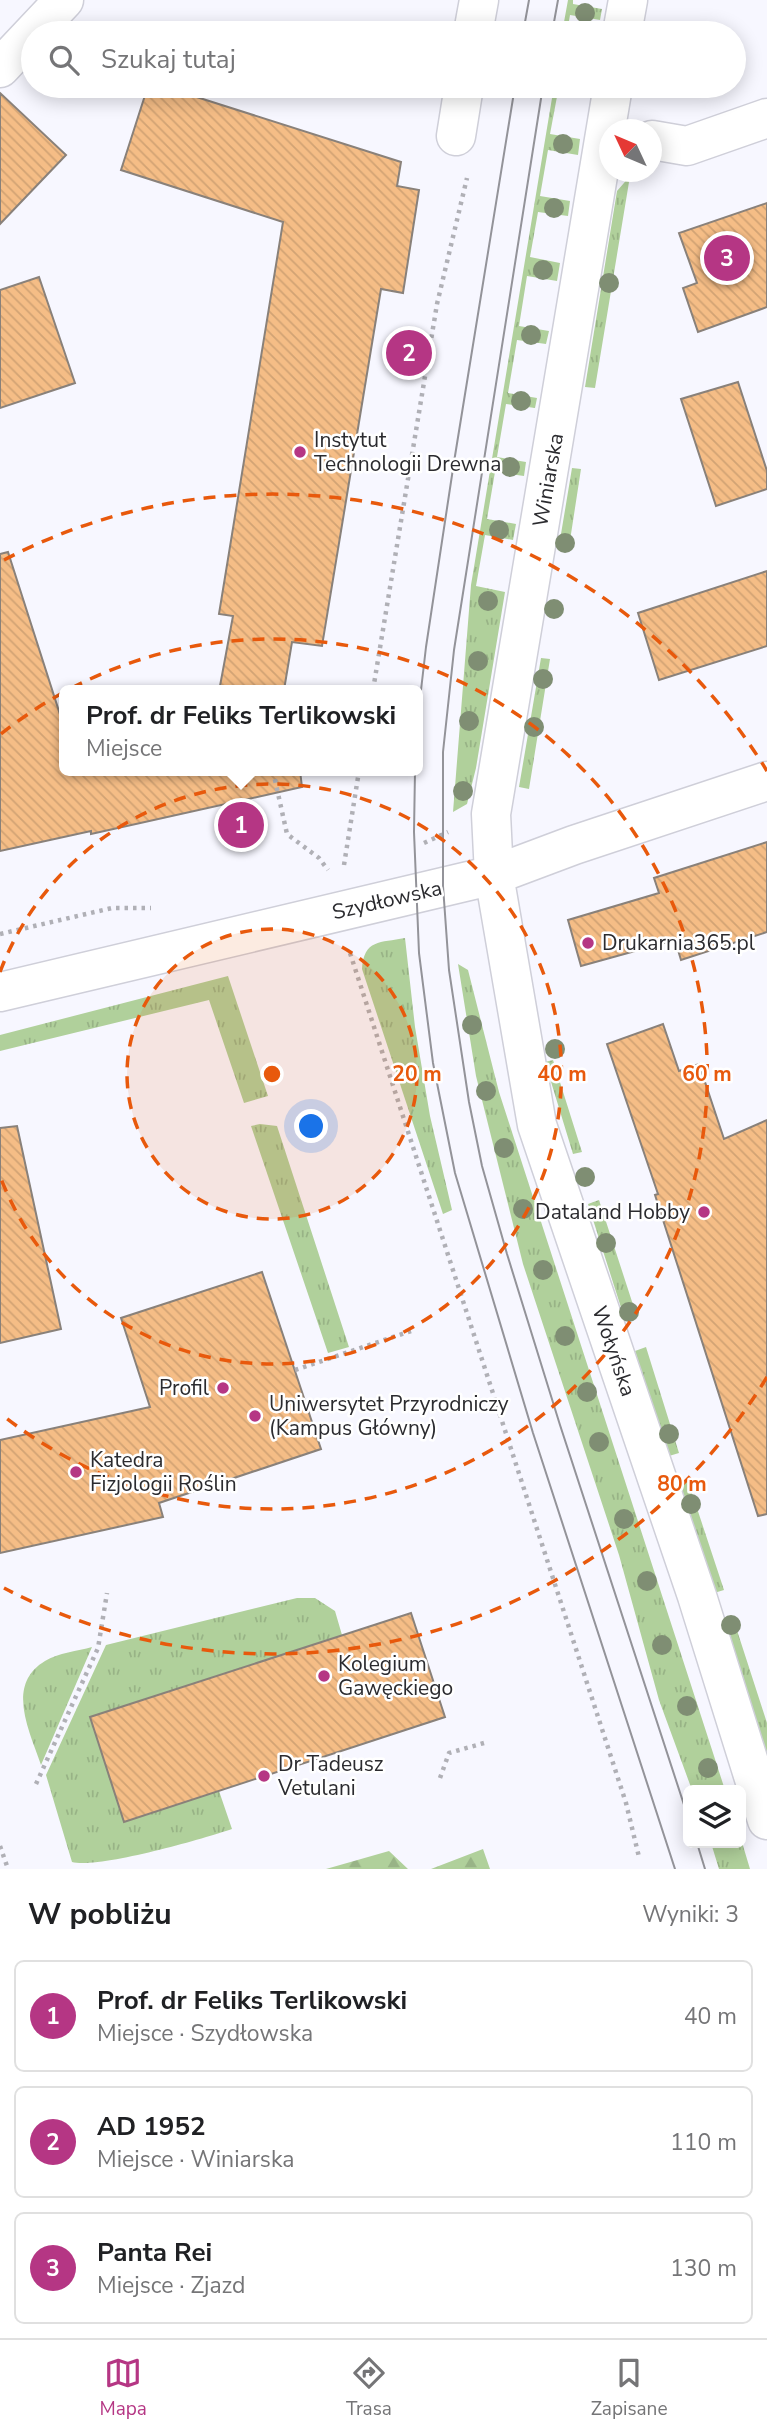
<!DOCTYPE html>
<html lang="pl">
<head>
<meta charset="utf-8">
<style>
	body { margin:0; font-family:"Nunito Sans",sans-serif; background:#f6f6f6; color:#202124 }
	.controls { position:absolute; right:21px; bottom:21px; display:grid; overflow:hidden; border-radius:10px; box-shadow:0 4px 18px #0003 }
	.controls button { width:63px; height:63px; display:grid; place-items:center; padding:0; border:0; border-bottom:2px solid #e0e0e0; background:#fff; color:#202124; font:35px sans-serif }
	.compass { position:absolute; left:599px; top:119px; width:63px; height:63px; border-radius:50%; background:#fff; box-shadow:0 4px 18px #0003; rotate:314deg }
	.you { position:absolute; left:312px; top:1127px; width:24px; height:24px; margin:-18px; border:5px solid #fff; border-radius:50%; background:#1a73e8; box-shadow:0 0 0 10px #1a73e833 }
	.badge { display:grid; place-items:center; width:46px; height:46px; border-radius:50%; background:#b53684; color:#fff; font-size:23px; font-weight:700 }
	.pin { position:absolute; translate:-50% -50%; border:4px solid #fff; box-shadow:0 2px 7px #0006 }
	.popup { position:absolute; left:59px; top:685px; width:364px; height:91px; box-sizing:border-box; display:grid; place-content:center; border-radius:10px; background:#fff; filter:drop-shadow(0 2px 5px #0005); font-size:23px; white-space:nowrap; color:#757577 }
	.popup b { font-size:26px; color:#202124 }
	.popup::after { content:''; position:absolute; left:50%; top:100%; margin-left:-14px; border:14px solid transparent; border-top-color:#fff }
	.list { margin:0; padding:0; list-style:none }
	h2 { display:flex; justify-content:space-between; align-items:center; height:91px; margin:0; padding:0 28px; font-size:30px }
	h2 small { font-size:23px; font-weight:400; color:#757577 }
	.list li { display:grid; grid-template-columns:46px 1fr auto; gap:21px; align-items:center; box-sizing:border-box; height:112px; margin:0 14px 14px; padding:0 14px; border:2px solid #e0e0e0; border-radius:10px }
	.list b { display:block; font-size:26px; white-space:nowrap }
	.list p { margin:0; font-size:23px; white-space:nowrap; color:#757577 }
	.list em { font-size:23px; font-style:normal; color:#757577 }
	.icon { flex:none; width:38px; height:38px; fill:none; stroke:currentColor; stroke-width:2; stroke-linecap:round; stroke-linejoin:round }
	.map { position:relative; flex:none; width:767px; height:1869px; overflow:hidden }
	.search { position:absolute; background:#fff; box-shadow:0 4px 18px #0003; left:21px; right:21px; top:21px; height:77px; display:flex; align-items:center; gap:18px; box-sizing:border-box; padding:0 24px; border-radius:38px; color:#757577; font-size:26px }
	.sheet { height:469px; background:#fff }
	nav { display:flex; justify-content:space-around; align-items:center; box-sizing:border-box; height:98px; border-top:2px solid #e0e0e0; background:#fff; font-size:19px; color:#757577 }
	nav a { display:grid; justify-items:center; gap:4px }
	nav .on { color:#b53684 }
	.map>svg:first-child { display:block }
	.grass { fill:url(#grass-tufts) }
	.forest { fill:url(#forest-firs) }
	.building { fill:url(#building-back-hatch); stroke:#89817a; stroke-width:2 }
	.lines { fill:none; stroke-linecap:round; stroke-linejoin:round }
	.minor-casing { stroke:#cfcfd9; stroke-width:41 }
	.path { stroke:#b0b0b6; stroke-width:4.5; stroke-dasharray:3.5 5; stroke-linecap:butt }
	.minor { stroke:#fff; stroke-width:38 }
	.tram { stroke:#939399; stroke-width:2 }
	.tree { fill:#7f8e73 }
	.ring { fill:none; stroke:#e8590c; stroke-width:3.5; stroke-dasharray:12 9 }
	.poi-dot { fill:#b53684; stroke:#fff; stroke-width:2.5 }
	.labels { text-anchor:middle; stroke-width:5; stroke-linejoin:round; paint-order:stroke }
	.poi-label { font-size:21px; fill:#2b2b2f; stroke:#fff; text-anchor:start }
	.street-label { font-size:21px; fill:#2b2b2f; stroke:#fff }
	.centre { fill:#e8590c; stroke:#fff; stroke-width:3.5 }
	.ring-label { font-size:21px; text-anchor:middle; font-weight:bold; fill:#e8590c; stroke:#fff; stroke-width:5; stroke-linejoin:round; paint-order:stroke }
</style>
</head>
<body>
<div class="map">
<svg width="767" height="1869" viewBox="0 0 767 1869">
	<defs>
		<pattern id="grass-tufts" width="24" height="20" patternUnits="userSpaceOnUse" patternTransform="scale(1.75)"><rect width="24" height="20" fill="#b0d09b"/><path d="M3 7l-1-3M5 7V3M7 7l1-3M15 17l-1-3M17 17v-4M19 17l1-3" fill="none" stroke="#98b386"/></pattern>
		<pattern id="forest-firs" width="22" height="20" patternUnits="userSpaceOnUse" patternTransform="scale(1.75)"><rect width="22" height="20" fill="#b0d09b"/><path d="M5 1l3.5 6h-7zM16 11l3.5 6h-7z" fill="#98b386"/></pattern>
		<pattern id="building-back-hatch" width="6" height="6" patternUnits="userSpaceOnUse" patternTransform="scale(1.75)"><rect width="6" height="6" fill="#f5bd86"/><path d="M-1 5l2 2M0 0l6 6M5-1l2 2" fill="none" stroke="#d2a374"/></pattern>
	</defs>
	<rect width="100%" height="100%" fill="#f7f7ff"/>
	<path class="grass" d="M568 0H573V4L602 9 600 20 570 15 567 33H562Z
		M554 86H559L550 134 580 139 578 155 548 150 540 196 570 201 568 216 538 212 530 257 560 263 557 281 527 276 519 326 549 331 546 344 517 340 508 393 537 398 535 408 506 404 497 457 526 462 524 476 495 472 487 519 516 524 513 540 485 535 476 586 505 592 476 768 467 804 453 812 471 585Z
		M630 176 595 388 585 387 617 191Z
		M572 468 581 469 569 547 559 546Z
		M541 658 550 659 529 789 519 787Z
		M405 938 415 1027 430 1116 452 1210 443 1214 362 969C364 939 380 943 405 938Z
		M458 964 468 970 499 1092 725 1790H692L659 1700 619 1555 523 1264 476 1076Z
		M228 976 268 1096 244 1103 209 1000 0 1051V1035Z
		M553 1060 582 1152 573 1154 545 1062Z
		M260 1124 277 1126 349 1347 328 1353 251 1126Z
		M599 1200 637 1317 625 1320 588 1204Z
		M646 1347 679 1453 669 1456 635 1351Z
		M688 1481 724 1590 714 1593 678 1484Z
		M297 1598H315L335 1611 342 1635 91 1717 219 1791 232 1829C200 1840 97 1869 72 1862L46 1775 106 1645Z
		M733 1618 767 1723V1754L723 1621Z
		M92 1647 41 1765C30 1732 5 1685 45 1661 58 1653 78 1651 92 1647Z
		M741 1839 750 1869H719L711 1843H741Z"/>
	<path class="forest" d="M483 1849 490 1869H431Z
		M389 1851 408 1869H326Z"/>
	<path class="building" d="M148 86H162L401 162 397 186 419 190 403 293 381 289 322 646 292 642 284 690H244L220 686 233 616 219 614 283 222 121 170Z
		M0 93 66 155 0 224Z
		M767 203V307L698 332 683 288 697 283 679 233Z
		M39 277 75 383 0 408V290Z
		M738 382 767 471V489L716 506 681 399Z
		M8 552 64 727V771H300L302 787 91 834V831L0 851V554Z
		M767 571V646L659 680 638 613Z
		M767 842V932L681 960 675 940 581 966 568 920 659 893 654 878Z
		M663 1024 679 1071 699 1064 724 1139 767 1120V1514L758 1516 655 1195 658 1194 607 1044Z
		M17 1126 61 1329 0 1343V1128Z
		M262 1272 321 1449 159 1503 163 1517 0 1553V1440L150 1407 121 1318Z
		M411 1613 445 1717 124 1822 90 1717Z"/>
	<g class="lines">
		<defs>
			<path id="minor" d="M473 33 479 0
				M622 33 628 0
				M0 68 64 0
				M613 86 491 814 494 875 537 1125 697 1596 767 1820
				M456 136 464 86
				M652 140 687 146 767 118
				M0 992 494 875 574 845 767 781"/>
		</defs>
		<use href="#minor" class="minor-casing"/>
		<path class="path" d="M373 690 437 304 467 178
			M273 771 287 834 319 858 328 870
			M424 843 448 832
			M344 865 359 771
			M0 934 112 908H151
			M350 953 626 1803 639 1857
			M295 1370 411 1331
			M440 1778 449 1753 484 1743
			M36 1784 98 1648 107 1593
			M0 1846 8 1869"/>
		<use href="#minor" class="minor"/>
		<path class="tram" d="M523 33 529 0
			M552 33 558 0
			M543 86 454 650 443 752V886L449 970 469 1102 482 1166 507 1254 560 1425 688 1817
			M418 716 426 647 454 462 515 86
			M415 771 414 832 419 953 433 1063 455 1173 533 1433 675 1869
			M697 1843 705 1869"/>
	</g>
	<g class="tree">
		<circle cx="585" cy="13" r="10"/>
		<circle cx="563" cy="144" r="10"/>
		<circle cx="554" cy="208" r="10"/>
		<circle cx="543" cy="270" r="10"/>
		<circle cx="609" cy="283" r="10"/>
		<circle cx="531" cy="335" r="10"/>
		<circle cx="521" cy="401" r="10"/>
		<circle cx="510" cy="467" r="10"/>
		<circle cx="499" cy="530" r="10"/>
		<circle cx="565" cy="543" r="10"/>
		<circle cx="488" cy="601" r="10"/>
		<circle cx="554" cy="609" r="10"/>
		<circle cx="478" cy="661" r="10"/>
		<circle cx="543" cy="679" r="10"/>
		<circle cx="469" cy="721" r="10"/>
		<circle cx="534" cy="727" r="10"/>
		<circle cx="463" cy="791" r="10"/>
		<circle cx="472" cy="1025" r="10"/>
		<circle cx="555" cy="1049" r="10"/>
		<circle cx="486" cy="1091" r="10"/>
		<circle cx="504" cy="1148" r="10"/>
		<circle cx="585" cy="1177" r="10"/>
		<circle cx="523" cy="1209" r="10"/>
		<circle cx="606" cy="1243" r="10"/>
		<circle cx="543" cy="1270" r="10"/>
		<circle cx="629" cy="1312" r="10"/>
		<circle cx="565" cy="1336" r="10"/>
		<circle cx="587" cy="1392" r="10"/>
		<circle cx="669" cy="1434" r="10"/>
		<circle cx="599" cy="1442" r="10"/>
		<circle cx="691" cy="1504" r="10"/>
		<circle cx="624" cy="1519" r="10"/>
		<circle cx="647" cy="1581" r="10"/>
		<circle cx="731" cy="1625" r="10"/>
		<circle cx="662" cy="1645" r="10"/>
		<circle cx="687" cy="1706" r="10"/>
		<circle cx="708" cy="1768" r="10"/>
	</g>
	<circle cx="272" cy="1074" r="145" fill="#e8590c" fill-opacity=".12"/>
	<g class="ring">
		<circle cx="272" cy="1074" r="145"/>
		<path d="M0 972A290 290 0 1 1 0 1176"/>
		<path d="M1 734A435 435 0 1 1 1 1414"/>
		<path d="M767 1377A580 580 0 0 1 4 1588M4 560A580 580 0 0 1 767 771"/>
	</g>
	<g class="poi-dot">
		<circle cx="300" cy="452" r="7"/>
		<circle cx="588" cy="943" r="7"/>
		<circle cx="704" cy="1212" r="7"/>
		<circle cx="223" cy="1388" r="7"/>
		<circle cx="255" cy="1416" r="7"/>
		<circle cx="76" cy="1472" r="7"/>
		<circle cx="324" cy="1676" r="7"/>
		<circle cx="264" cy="1776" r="7"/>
	</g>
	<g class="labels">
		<g class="poi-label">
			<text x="314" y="447">Instytut<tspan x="314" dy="24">Technologii Drewna</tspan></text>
			<text x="602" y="950">Drukarnia365.pl</text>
			<text x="690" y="1219" text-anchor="end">Dataland Hobby</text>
			<text x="209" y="1395" text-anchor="end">Profil</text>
			<text x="269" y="1411">Uniwersytet Przyrodniczy<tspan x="269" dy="24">(Kampus Główny)</tspan></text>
			<text x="90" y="1467">Katedra<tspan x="90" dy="24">Fizjologii Roślin</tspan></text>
			<text x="338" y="1671">Kolegium<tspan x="338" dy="24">Gawęckiego</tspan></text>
			<text x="278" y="1771">Dr Tadeusz<tspan x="278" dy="24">Vetulani</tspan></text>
		</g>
		<g class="street-label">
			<text transform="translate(548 480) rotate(-80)" y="7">Winiarska</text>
			<text transform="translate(387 900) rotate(-13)" y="7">Szydłowska</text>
			<text transform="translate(614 1351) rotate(71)" y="7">Wołyńska</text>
		</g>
	</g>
	<circle cx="272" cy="1074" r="10" class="centre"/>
	<g class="ring-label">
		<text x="417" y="1081">20 m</text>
		<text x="562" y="1081">40 m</text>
		<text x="707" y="1081">60 m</text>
		<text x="682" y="1491">80 m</text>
	</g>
</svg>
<div class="controls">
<button><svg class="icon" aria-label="layers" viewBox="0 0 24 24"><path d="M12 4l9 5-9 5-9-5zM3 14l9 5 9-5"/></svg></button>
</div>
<svg class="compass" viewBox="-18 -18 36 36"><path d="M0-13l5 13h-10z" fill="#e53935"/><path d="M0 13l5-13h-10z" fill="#757577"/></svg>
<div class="you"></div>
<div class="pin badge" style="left:241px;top:825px">1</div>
<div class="popup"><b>Prof. dr Feliks Terlikowski</b>Miejsce</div>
<div class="pin badge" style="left:409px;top:353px">2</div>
<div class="pin badge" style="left:727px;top:258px">3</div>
<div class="search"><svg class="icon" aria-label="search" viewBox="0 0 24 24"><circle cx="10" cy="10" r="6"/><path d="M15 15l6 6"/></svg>Szukaj tutaj</div>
</div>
<section class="sheet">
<h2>W pobliżu<small>Wyniki: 3</small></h2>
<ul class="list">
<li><span class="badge">1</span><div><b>Prof. dr Feliks Terlikowski</b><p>Miejsce · Szydłowska</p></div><em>40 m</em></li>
<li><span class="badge">2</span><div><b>AD 1952</b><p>Miejsce · Winiarska</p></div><em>110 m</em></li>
<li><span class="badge">3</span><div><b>Panta Rei</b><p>Miejsce · Zjazd</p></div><em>130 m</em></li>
</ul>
</section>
<nav>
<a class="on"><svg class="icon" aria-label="map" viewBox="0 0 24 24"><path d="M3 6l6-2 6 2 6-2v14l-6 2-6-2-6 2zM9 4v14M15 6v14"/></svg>Mapa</a>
<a><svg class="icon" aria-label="directions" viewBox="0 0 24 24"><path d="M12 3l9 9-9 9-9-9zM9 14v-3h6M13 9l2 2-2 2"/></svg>Trasa</a>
<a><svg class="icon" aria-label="saved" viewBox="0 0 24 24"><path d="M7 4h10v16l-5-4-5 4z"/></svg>Zapisane</a>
</nav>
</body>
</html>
